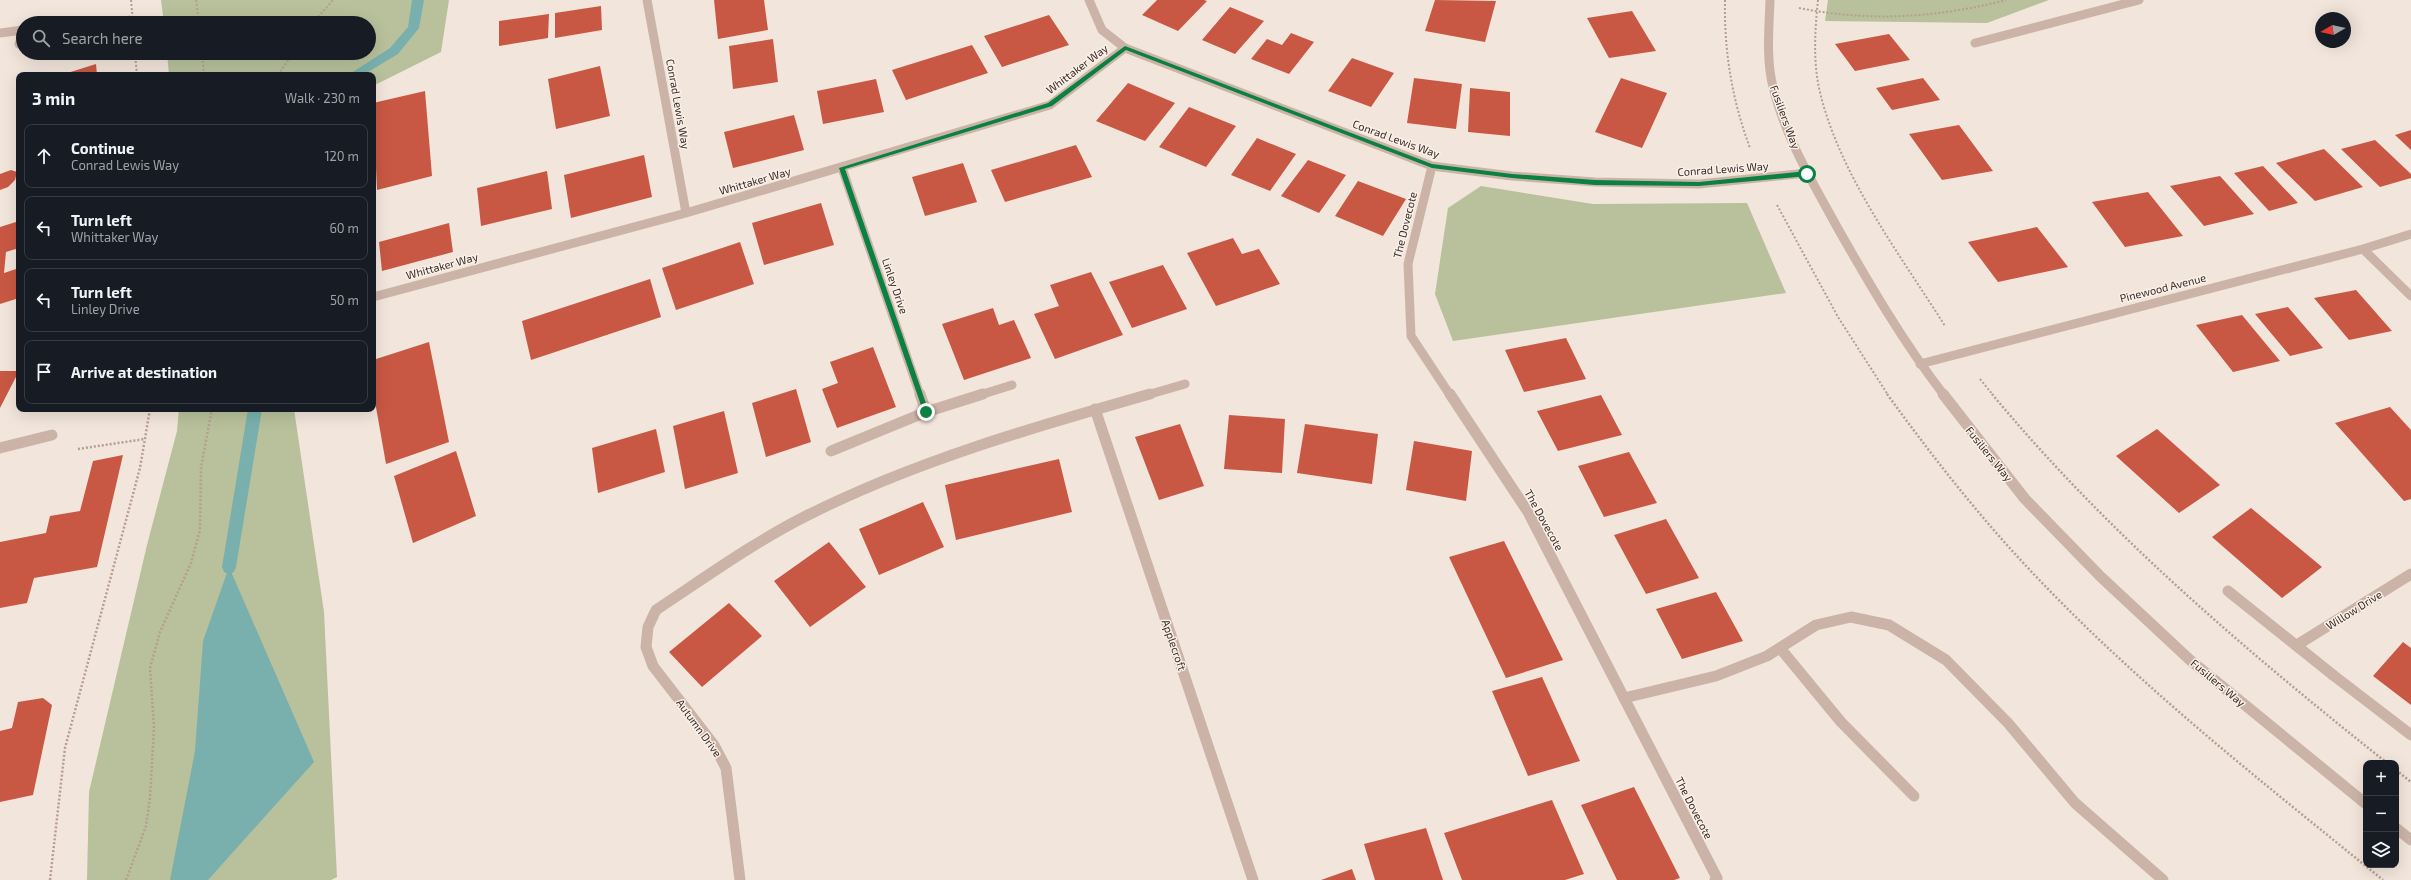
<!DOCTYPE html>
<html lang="en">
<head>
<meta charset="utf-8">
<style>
	body { margin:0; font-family:"Exo 2",sans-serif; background:#20242c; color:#f1f3f6 }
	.controls { position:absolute; right:12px; bottom:12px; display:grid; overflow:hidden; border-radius:8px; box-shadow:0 4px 16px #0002 }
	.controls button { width:36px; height:36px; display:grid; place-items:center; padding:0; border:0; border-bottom:1px solid #363941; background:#171b24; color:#f1f3f6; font:20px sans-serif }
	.compass { position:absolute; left:2315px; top:12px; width:36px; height:36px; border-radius:50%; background:#171b24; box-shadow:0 4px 16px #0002; rotate:261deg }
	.stop { position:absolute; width:12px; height:12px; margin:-9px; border:3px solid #0b8043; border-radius:50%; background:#fff }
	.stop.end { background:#0b8043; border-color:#fff; box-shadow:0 1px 4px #0008 }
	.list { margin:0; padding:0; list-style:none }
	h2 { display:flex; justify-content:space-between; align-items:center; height:52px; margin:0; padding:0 16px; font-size:17px }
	h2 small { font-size:13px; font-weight:400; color:#9ea1a6 }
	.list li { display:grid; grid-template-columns:26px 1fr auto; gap:12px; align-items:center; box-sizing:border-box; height:64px; margin:0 8px 8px; padding:0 8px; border:1px solid #363941; border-radius:8px }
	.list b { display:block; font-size:15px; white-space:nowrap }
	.list p { margin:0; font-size:13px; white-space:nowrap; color:#9ea1a6 }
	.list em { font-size:13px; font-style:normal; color:#9ea1a6 }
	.icon { flex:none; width:22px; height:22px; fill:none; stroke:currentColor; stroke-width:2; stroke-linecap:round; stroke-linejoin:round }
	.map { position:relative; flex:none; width:2411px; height:880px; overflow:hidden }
	.search { position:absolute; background:#171b24; box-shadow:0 4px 16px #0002; left:16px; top:16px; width:360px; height:44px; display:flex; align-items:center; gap:10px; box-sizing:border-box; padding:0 14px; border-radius:22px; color:#9ea1a6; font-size:15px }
	.panel { position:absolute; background:#171b24; box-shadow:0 4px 16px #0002; left:16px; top:72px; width:360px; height:340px; border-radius:8px }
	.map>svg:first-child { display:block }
	.green { fill:#b8c19b }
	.water { fill:#79b0ad }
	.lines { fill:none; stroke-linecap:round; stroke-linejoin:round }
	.stream { fill:#79b0ad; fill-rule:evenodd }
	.building { fill:#c85843 }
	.path-far1 { stroke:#b69e91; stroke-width:2; stroke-dasharray:2 2; stroke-linecap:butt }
	.path { stroke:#b69e91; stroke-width:2.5; stroke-dasharray:2 2; stroke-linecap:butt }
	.lane-far1 { stroke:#cbb4a7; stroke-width:9 }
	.lane { stroke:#cbb4a7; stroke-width:11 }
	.street-far1 { stroke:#cbb4a7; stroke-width:9 }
	.street { stroke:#cbb4a7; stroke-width:11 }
	.route { fill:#0b8043 }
	.labels { text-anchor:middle; stroke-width:3; stroke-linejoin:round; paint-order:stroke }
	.street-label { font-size:11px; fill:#372b27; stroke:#faf0e7 }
</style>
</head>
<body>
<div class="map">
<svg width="2411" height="880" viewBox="0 0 2411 880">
	<rect width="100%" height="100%" fill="#f2e5db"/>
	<path class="green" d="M161 0H449L441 52 373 86V75H169L167 53H369V23H164Z
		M1828 0H2049L1987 23 1825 21Z
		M1481 186 1593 204 1747 203 1786 293 1453 341 1435 294 1448 208Z
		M179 409H294L324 612 337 877 331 880H87L89 792 147 545 177 431Z"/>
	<path class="water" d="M229 567 314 762 208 880H170L195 751 203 641Z"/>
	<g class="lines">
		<path class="stream" d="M412 0H424L419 28 398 54 363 75H348L390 48 408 27Z
			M248 409H262L236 567 234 572 229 574 224 572 222 567Z"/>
	</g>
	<path class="building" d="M714 0H764L768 30 718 39Z
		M1157 0H1204L1207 1 1178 31 1142 15Z
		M1435 0 1496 1 1485 42 1425 31Z
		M601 6 602 30 555 38V13Z
		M1230 7 1264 21 1235 54 1202 40Z
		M1632 11 1656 51 1609 58 1587 18Z
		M549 14 548 38 499 46V21Z
		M1049 15 1069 45 1002 67 984 36Z
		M1291 33 1314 42 1289 74 1251 59 1267 39 1282 45Z
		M1889 34 1910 60 1855 71 1835 44Z
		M773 39 778 82 733 89 729 46Z
		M972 45 988 73 906 100 892 70Z
		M1352 58 1394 73 1371 107 1328 91Z
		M96 64 97 75H61Z
		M600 66 610 116 556 129 548 79Z
		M1414 78 1462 84 1456 129 1407 123Z
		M1621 78 1667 93 1642 148 1595 132Z
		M1923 78 1940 100 1892 110 1876 88Z
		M876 79 884 112 823 124 817 91Z
		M1128 83 1175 103 1145 141 1096 121Z
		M1470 88 1510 92V136L1468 132Z
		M425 91 432 176 377 190 373 103Z
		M1189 107 1236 126 1206 167 1159 147Z
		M794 115 804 150 733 168 724 132Z
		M1959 125 1993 171 1942 180 1909 134Z
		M2411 130V150L2395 135Z
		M1257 138 1296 154 1270 191 1231 175Z
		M2375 140 2411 174V178L2380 187 2341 149Z
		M1076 145 1092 177 1005 202 991 170Z
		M2324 149 2363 187 2315 201 2276 163Z
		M644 155 652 197 571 218 564 175Z
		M1308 160 1346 175 1319 213 1281 196Z
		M963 163 977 202 925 216 912 177Z
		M2263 166 2298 203 2269 211 2234 173Z
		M11 170 17 172 15 180 8 187 0 190V174Z
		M547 171 552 209 481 226 477 188Z
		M2220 176 2254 214 2204 226 2170 186Z
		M1358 181 1406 199 1383 236 1335 216Z
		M2148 192 2183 236 2125 247 2092 202Z
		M821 203 834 245 764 265 752 223Z
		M19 221V248L6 252 4 273 19 268V298L0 304V227Z
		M449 223 453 252 382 271 379 242Z
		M2037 227 2068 267 1998 282 1968 242Z
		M1233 238 1242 254 1259 249 1280 284 1216 306 1187 253Z
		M740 242 754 284 676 310 662 268Z
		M1163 265 1187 309 1132 328 1109 282Z
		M1091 272 1123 335 1055 359 1034 314 1059 306 1050 285Z
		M650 279 661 317 531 360 522 321Z
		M2356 290 2392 331 2349 340 2314 298Z
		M2288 307 2323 348 2290 356 2255 314Z
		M993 308 999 325 1014 320 1031 358 964 380 942 324Z
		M2242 315 2280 361 2233 372 2196 325Z
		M1566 338 1586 379 1524 392 1505 350Z
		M429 342 449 442 386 464 373 390V360Z
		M873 347 896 407 837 428 822 389 838 383 830 362Z
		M0 371H19L0 408Z
		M796 389 811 442 766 457 752 403Z
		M1601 395 1622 435 1558 451 1537 411Z
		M2390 407 2411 430V499L2404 501 2335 423Z
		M724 411 738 473 685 489 673 426Z
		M1229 415 1285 419 1282 473 1224 469Z
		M1180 424 1204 486 1159 500 1135 437Z
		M1305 424 1378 434 1372 484 1297 473Z
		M656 429 665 472 598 493 592 448Z
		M2157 429 2220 485 2179 513 2116 456Z
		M1414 441 1472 451 1466 501 1406 490Z
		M456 451 476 516 413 543 394 476Z
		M1629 452 1657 503 1604 517 1578 466Z
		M123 455 97 567 34 578 27 603 0 608V542L46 533 50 516 80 511 93 461Z
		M1059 459 1072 512 956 540 945 485Z
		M923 502 944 547 879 575 859 529Z
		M2251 508 2322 567 2282 598 2212 537Z
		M1666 519 1699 578 1646 594 1614 535Z
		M1504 541 1563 660 1506 678 1449 557Z
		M829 542 866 587 810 627 774 581Z
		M1716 592 1743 641 1682 659 1656 609Z
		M729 603 762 636 702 687 669 652Z
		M2403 642 2411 648V705L2373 676Z
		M1542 677 1580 761 1528 776 1492 691Z
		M43 698 52 705 33 795 0 802V731L12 728 18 702Z
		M1634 787 1680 878 1674 880H1617L1581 805Z
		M1552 800 1584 874 1565 880H1462L1444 833Z
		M1426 828 1443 880H1375L1364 844Z
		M1352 869 1356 880H1321Z"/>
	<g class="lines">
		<path class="path-far1" d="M131 0 133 23
			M196 0 199 23
			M1725 0C1724 51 1732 100 1750 148
			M1818 0C1815 29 1813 59 1819 88 1838 173 1899 253 1945 326
			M1799 8C1869 22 1937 18 2006 0
			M105 23 132 16
			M313 23 333 0
			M135 53 137 75
			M202 53 204 75
			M278 75 293 53
			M1777 205 1838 317 1888 395
			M1980 379 1993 395"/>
		<path class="path" d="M1887 394C1919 438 1951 480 1986 521 2102 657 2245 768 2383 880
			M1992 394C2108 534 2245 650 2387 763
			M78 449 145 439
			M2396 770 2411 782
			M50 880 65 748 140 468 150 409
			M126 880 146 826 150 798 154 727 150 668 160 632 191 563 200 530 201 467 212 409"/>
		<path class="lane-far1" d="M0 33 23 30
			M19 44 23 34"/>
		<path class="lane" d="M1780 648 1841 722 1914 796
			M2333 675 2411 735
			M1624 698 1716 676 1767 656 1816 625 1851 617 1889 625 1946 660 2008 723 2075 803 2163 880"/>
		<path class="street-far1" d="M647 0 686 213
			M1089 0 1102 30 1125 48 1432 166 1512 176 1595 182 1699 184 1807 173
			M1770 0C1769 29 1766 59 1773 87 1785 137 1813 183 1837 227 1870 285 1903 342 1944 395
			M1975 43 2139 0
			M1432 166 1408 264 1411 336 1450 395
			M842 168 920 395
			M2363 249 2411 296
			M373 297 686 213 1050 105 1125 48
			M1920 364 2363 249 2411 234
			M980 395 1012 385
			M1147 395 1185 384"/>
		<path class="street" d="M920 394 926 412
			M1450 394 1528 512 1717 878 1715 880
			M1943 394 2025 499 2101 577 2190 660 2366 804
			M1095 409 1253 880
			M0 448 52 435
			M831 451 926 412 983 394
			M2228 591 2333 675
			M2297 645 2411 574
			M2396 828 2411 840
			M740 880 726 768 714 745 653 666 646 647 648 627 656 610C706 577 754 542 808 515 916 461 1034 427 1150 394"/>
	</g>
	<path class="route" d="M1125 46 1432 164 1512 174 1595 180 1699 182 1807 171 1810 174 1807 176 1699 186 1595 185 1512 178 1432 168 1126 50 1052 106 845 169 929 412 924 414 839 168 1048 103Z"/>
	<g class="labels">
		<g class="street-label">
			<text transform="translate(1077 69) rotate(-37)" y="4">Whittaker Way</text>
			<text transform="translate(678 104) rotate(80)" y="4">Conrad Lewis Way</text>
			<text transform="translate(1785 117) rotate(70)" y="4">Fusiliers Way</text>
			<text transform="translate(1396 139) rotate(20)" y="4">Conrad Lewis Way</text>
			<text transform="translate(1723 169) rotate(-4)" y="4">Conrad Lewis Way</text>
			<text transform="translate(755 181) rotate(-16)" y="4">Whittaker Way</text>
			<text transform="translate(1405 225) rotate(-76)" y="4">The Dovecote</text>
			<text transform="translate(442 266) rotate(-15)" y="4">Whittaker Way</text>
			<text transform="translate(895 286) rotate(71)" y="4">Linley Drive</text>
			<text transform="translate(2163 288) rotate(-14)" y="4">Pinewood Avenue</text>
			<text transform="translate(1989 454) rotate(51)" y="4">Fusiliers Way</text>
			<text transform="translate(1544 520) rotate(61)" y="4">The Dovecote</text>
			<text transform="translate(2354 610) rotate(-32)" y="4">Willow Drive</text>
			<text transform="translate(1174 645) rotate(71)" y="4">Applecroft</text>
			<text transform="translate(2218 683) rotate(40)" y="4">Fusiliers Way</text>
			<text transform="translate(699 728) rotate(54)" y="4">Autumn Drive</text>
			<text transform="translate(1694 808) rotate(63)" y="4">The Dovecote</text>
		</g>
	</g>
</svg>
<div class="controls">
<button>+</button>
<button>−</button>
<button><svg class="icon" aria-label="layers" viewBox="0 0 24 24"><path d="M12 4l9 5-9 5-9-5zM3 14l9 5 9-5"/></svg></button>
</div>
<svg class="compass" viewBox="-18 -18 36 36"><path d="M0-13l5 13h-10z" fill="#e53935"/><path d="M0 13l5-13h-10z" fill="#9ea1a6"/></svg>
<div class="stop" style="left:1807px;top:174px"></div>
<div class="stop end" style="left:926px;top:412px"></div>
<div class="search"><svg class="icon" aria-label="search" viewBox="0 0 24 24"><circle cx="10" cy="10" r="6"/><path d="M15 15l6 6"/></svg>Search here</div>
<section class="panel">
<h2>3 min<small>Walk · 230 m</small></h2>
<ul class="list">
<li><svg class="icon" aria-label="ahead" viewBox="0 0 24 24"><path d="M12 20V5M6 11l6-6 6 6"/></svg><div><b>Continue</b><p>Conrad Lewis Way</p></div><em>120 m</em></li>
<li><svg class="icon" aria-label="left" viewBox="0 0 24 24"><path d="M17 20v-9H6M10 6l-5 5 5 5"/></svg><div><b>Turn left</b><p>Whittaker Way</p></div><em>60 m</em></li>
<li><svg class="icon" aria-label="left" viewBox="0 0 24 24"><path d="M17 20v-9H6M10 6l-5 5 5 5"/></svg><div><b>Turn left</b><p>Linley Drive</p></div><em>50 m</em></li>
<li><svg class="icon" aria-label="arrive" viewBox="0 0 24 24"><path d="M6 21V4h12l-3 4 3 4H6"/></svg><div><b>Arrive at destination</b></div></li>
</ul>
</section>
</div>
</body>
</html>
